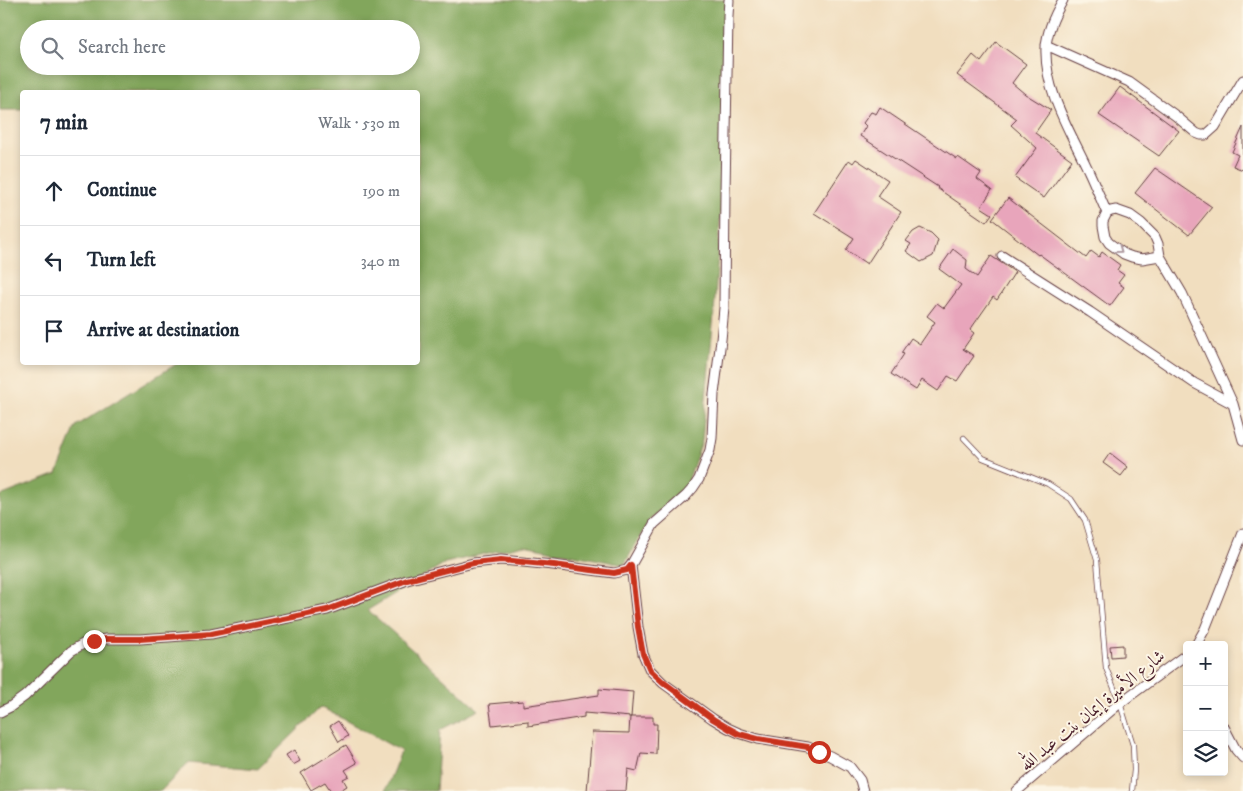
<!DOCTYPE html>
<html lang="en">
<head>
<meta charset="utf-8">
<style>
	body { margin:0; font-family:"IM FELL DW Pica",Amiri,serif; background:#f6f6f7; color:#1f2937 }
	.controls { position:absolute; right:15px; bottom:15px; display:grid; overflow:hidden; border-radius:5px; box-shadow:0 2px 8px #0003 }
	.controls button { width:45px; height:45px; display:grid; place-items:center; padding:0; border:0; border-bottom:1px solid #e0e1e3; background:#fff; color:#1f2937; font:25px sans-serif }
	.stop { position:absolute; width:15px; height:15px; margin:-11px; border:4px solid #c8321e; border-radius:50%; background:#fff }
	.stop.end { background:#c8321e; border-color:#fff; box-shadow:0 1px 5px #0008 }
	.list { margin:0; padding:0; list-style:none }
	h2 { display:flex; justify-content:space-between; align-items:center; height:65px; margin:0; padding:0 20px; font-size:21px }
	h2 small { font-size:16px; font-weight:400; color:#747a83 }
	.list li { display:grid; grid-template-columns:32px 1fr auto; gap:15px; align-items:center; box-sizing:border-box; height:70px; padding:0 20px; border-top:1px solid #e0e1e3 }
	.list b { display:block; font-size:19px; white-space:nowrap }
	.list em { font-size:16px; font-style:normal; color:#747a83 }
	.icon { flex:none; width:28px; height:28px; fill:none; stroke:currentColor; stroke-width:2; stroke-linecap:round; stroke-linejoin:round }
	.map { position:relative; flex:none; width:1243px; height:791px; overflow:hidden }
	.search { position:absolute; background:#fff; box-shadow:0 2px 8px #0003; left:20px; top:20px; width:400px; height:55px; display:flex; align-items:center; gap:12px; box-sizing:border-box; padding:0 18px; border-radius:28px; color:#747a83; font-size:19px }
	.panel { position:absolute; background:#fff; box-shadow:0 2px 8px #0003; left:20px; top:90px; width:400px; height:275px; border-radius:5px }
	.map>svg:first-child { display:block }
	.forest { fill:#82a65b; stroke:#666243; fill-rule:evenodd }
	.building { fill:#e8a5bb }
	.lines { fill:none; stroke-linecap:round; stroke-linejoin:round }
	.lane-casing { stroke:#633c41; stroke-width:6 }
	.street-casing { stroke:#633c41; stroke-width:11 }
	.lane { stroke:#fff; stroke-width:4.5 }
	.street { stroke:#fff; stroke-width:9 }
	.oneway { stroke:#ae9aa0 }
	.route { stroke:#c8321e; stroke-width:6 }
	.labels { text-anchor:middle; stroke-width:4; stroke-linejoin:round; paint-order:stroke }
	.street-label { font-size:18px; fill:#4a1f2b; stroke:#fcf5e5 }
</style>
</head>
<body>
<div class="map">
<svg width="1243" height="791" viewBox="0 0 1243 791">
	<rect width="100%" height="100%" fill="#fcf5e5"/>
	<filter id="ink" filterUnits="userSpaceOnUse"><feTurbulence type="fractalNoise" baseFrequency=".02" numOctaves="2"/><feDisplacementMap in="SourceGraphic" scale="10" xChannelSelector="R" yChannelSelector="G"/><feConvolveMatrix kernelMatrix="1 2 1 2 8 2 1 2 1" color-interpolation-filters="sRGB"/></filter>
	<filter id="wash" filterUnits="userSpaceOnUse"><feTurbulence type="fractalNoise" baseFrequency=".0096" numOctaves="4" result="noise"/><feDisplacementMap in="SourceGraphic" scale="20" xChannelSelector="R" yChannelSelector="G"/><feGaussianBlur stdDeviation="1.12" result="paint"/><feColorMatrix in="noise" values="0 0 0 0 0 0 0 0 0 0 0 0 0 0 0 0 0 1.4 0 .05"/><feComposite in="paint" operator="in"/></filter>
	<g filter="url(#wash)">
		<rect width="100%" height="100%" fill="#f1debf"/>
		<path class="forest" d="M0 0H727L723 177 714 314 702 441 685 490 650 520 624 565 524 545 445 563 368 610 479 710 440 730 436 791H385L401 751 321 707 258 769 188 763 161 791H0V496L57 474 76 426 178 363 418 362V92H22V110H0ZM29 29H411V66H29Z"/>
		<g id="blocks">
			<path class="building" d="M996 42 1026 64 1012 83 1025 94 1051 110 1035 133 1072 160 1044 198 1015 178 1037 148 1011 125 1017 119 957 75 973 55 981 62Z
				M1120 87 1179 131 1159 156 1099 115Z
				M880 107 957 159 958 157 981 173 977 179 992 190 981 207 992 214 986 222 937 188 938 187 860 136 866 126 863 123 871 112 876 114Z
				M1243 127V170L1233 166 1238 155 1232 152Z
				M856 159 888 180 877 196 901 212 867 264 846 250 854 238 814 213 849 160 853 163Z
				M1155 168 1212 207 1189 235 1135 193Z
				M1008 198 1086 258 1091 251 1099 257 1102 252 1120 265 1117 270 1124 275 1118 283 1124 287 1110 306 1039 254 1038 255 992 219Z
				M920 228 931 233 938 240 933 256 921 262 906 251 911 244 906 241 913 232Z
				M953 249 967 260 966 269 977 277 991 256 1015 272 997 300 993 297 970 330 974 333 963 349 974 356 957 381 948 376 938 391 922 380 916 390 891 374 904 354 901 353 911 338 920 344 935 322 927 316 937 303 944 308 961 285 939 269Z
				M1110 453 1128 467 1121 476 1103 463Z
				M1123 645V656L1111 657 1110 646Z
				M599 689 633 692 631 717 584 713V717L528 726V721L492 725 489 704 523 701V706L599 695Z
				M630 717H653V724H657L656 754 641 753 637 771 628 769 626 791H587L592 732 629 733Z
				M338 721 348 736 339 742 330 726Z
				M346 745 357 763 345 770 349 776 343 779 347 786 339 791H331L325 782 311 790 301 773Z
				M294 750 300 761 293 765 286 755Z"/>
		</g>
	</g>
	<g filter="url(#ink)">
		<use href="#blocks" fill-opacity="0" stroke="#633c41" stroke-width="1"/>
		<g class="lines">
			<defs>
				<path id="lane" d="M964 438 983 458 1048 484 1071 499 1085 520 1097 560 1106 668 1120 703 1133 745 1134 770 1132 791"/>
				<path id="street" d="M1063 0C1055 14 1047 30 1046 47 1044 92 1072 134 1090 174 1096 187 1101 200 1107 213
					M1046 45 1129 82 1176 116 1196 133 1201 135H1206L1215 127 1243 80
					M1002 256 1090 312 1194 383 1233 404
					M1160 256 1142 259 1132 257 1124 254 1109 243 1105 237 1103 226V221L1107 213 1111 211 1116 210 1130 215 1141 223 1155 237 1158 244 1160 256 1182 293 1233 404 1243 440
					M631 565 638 627 643 654 650 670 663 683 713 719 728 728 739 733 758 739 808 747 830 756 850 767 860 780 863 791
					M1196 645 1205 629 1243 533
					M0 712 10 707 25 696 71 651 83 644 94 641 106 639H140L211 634 327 610 407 580 473 563 501 560 553 565 614 573 627 570 631 565 654 524 686 496 693 488 699 479 710 450 712 438 714 394 721 340 724 308 725 192 728 16 729 0
					M1224 727 1236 750 1243 758
					M1017 791 1120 703 1187 654"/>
			</defs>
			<use href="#lane" class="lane-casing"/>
			<use href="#street" class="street-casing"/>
			<use href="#lane" class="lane"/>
			<use href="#street" class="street"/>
		</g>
		<defs><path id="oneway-chevron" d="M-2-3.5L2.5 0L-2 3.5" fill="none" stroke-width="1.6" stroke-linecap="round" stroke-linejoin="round" transform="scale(1.25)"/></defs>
		<use class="oneway" href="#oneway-chevron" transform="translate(1119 250) rotate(36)"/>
	</g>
	<g class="lines" filter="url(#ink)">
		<path class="route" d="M94 641 106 639H140L211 634 327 610 407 580 473 563 501 560 554 565 614 573 627 570 631 565 638 627 643 654 650 670 663 682 713 719 728 728 739 734 758 739 808 747 819 752"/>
	</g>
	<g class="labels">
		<g class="street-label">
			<text transform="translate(1092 710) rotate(-39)" y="6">شارع الأميرة إيمان بنت عبد الله</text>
		</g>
	</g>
</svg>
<div class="controls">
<button>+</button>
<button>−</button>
<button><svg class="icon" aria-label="layers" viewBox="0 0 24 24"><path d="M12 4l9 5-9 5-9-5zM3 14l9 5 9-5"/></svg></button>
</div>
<div class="stop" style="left:819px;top:752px"></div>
<div class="stop end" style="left:94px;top:641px"></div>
<div class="search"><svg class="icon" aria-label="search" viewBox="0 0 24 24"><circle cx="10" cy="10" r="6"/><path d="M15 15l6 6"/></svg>Search here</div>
<section class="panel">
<h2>7 min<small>Walk · 530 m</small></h2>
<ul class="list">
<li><svg class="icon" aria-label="ahead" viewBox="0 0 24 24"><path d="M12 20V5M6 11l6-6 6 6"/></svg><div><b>Continue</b></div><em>190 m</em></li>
<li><svg class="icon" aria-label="left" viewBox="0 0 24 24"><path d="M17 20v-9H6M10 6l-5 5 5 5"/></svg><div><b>Turn left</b></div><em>340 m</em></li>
<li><svg class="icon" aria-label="arrive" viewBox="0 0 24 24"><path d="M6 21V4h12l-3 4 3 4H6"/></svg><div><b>Arrive at destination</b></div></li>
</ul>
</section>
</div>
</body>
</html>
